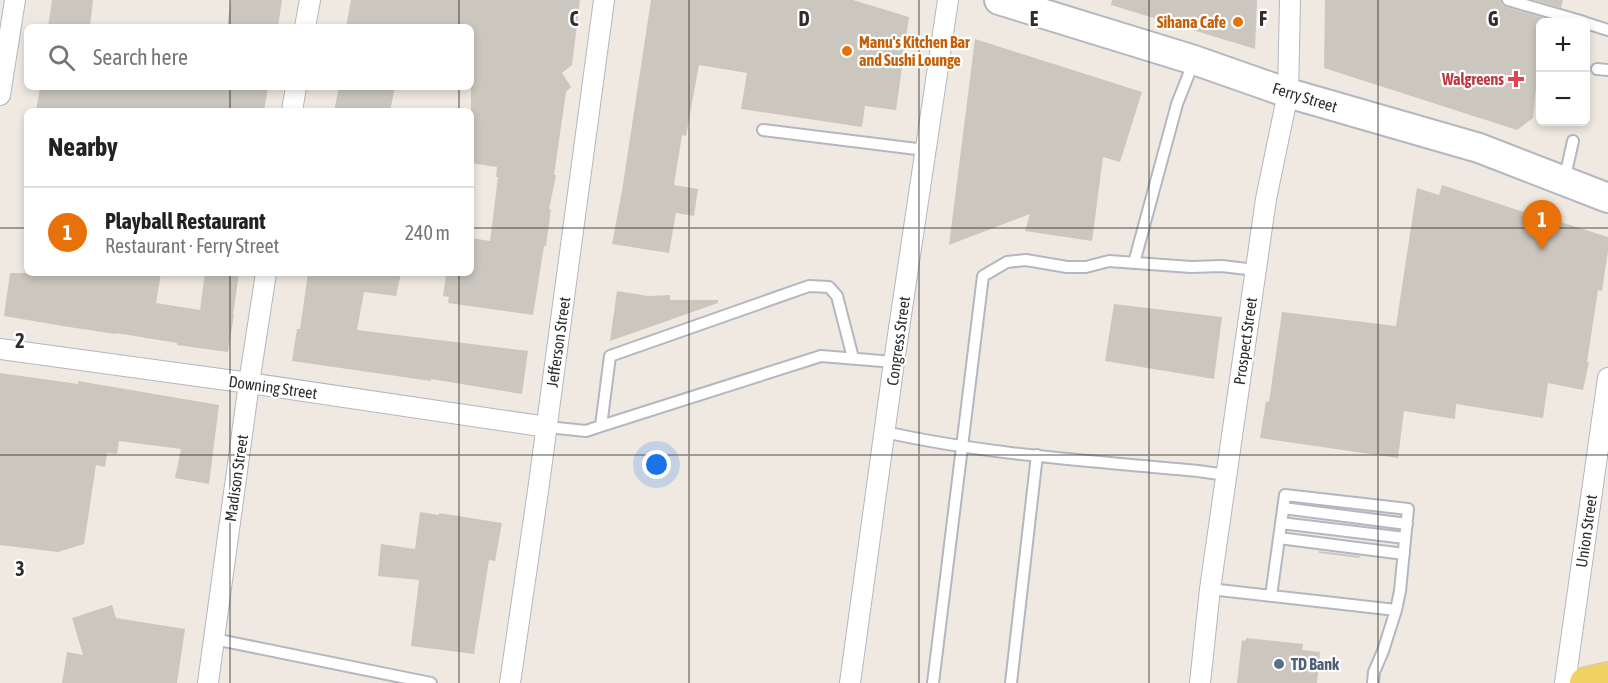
<!DOCTYPE html>
<html lang="en">
<head>
<meta charset="utf-8">
<style>
	body { margin:0; font-family:"Asap Condensed",sans-serif; background:#f6f6f6; color:#222 }
	.controls { position:absolute; right:18px; top:18px; display:grid; overflow:hidden; border-radius:9px; box-shadow:0 3px 9px #0003 }
	.controls button { width:54px; height:54px; display:grid; place-items:center; padding:0; border:0; border-bottom:2px solid #e0e0e0; background:#fff; color:#222; font:30px sans-serif }
	.you { position:absolute; left:657px; top:465px; width:21px; height:21px; margin:-15px; border:4px solid #fff; border-radius:50%; background:#1a73e8; box-shadow:0 0 0 9px #1a73e833 }
	.badge { display:grid; place-items:center; width:39px; height:39px; border-radius:50%; background:#b45309; color:#fff; font-size:20px; font-weight:700 }
	.pin { position:absolute; translate:-50% -50px; filter:drop-shadow(0 2px 3px #0008) }
	.pin::after { content:''; position:absolute; top:32px; width:21px; height:18px; background:inherit; clip-path:polygon(0 0,100% 0,50% 100%) }
	.list { margin:0; padding:0; list-style:none }
	h2 { display:flex; justify-content:space-between; align-items:center; height:78px; margin:0; padding:0 24px; font-size:26px }
	h2 small { font-size:20px; font-weight:400; color:#767676 }
	.list li { display:grid; grid-template-columns:39px 1fr auto; gap:18px; align-items:center; box-sizing:border-box; height:90px; padding:0 24px; border-top:2px solid #e0e0e0 }
	.list b { display:block; font-size:22px; white-space:nowrap }
	.list p { margin:0; font-size:20px; white-space:nowrap; color:#767676 }
	.list em { font-size:20px; font-style:normal; color:#767676 }
	.icon { flex:none; width:33px; height:33px; fill:none; stroke:currentColor; stroke-width:2; stroke-linecap:round; stroke-linejoin:round }
	.map { position:relative; flex:none; width:1608px; height:683px; overflow:hidden }
	.search { position:absolute; background:#fff; box-shadow:0 3px 9px #0003; left:24px; top:24px; width:450px; height:66px; display:flex; align-items:center; gap:15px; box-sizing:border-box; padding:0 21px; border-radius:9px; color:#767676; font-size:22px }
	.panel { position:absolute; background:#fff; box-shadow:0 3px 9px #0003; left:24px; top:108px; width:450px; height:168px; border-radius:9px }
	.map>svg:first-child { display:block }
	.building { fill:#cbc7bf }
	.lines { fill:none; stroke-linecap:round; stroke-linejoin:round }
	.service-casing { stroke:#b4b7c1; stroke-width:14 }
	.minor-casing { stroke:#b4b7c1; stroke-width:22 }
	.secondary-casing { stroke:#b4b7c1; stroke-width:32 }
	.primary-casing { stroke:#c9c9c9; stroke-width:34 }
	.service { stroke:#fff; stroke-width:10 }
	.minor { stroke:#fff; stroke-width:20 }
	.secondary { stroke:#fff; stroke-width:28 }
	.primary { stroke:#f2d163; stroke-width:32 }
	.grid { fill:none; stroke:#2e2e2e; stroke-width:1.5; stroke-opacity:0.55 }
	.food-dot { fill:#e8710a; stroke:#fff; stroke-width:2 }
	.health-dot { fill:#e0444e; stroke:#fff; stroke-width:2 }
	.service-dot { fill:#5c6f8a; stroke:#fff; stroke-width:2 }
	.labels { text-anchor:middle; stroke-width:4.5; stroke-linejoin:round; paint-order:stroke }
	.food-label { font-size:16px; font-weight:bold; fill:#c56008; stroke:#fff; text-anchor:end }
	.health-label { font-size:16px; font-weight:bold; fill:#be3a42; stroke:#fff; text-anchor:end }
	.street-label { font-size:16px; fill:#2e2e2e; stroke:#fff }
	.service-label { font-size:16px; font-weight:bold; fill:#4e5e75; stroke:#fff; text-anchor:start }
	.grid-label { font-size:20px; text-anchor:middle; font-weight:bold; fill:#2e2e2e; stroke:#fff; stroke-width:4.5; stroke-linejoin:round; paint-order:stroke }
</style>
</head>
<body>
<div class="map">
<svg width="1608" height="683" viewBox="0 0 1608 683">
	<rect width="100%" height="100%" fill="#efe9e1"/>
	<path class="building" d="M52 0H93L90 27H48Z
		M231 0H282L278 27H227Z
		M351 0H580L572 65 562 73 571 87 566 92 554 175H556L549 210 551 209 546 246H544L533 315 448 303 449 297 443 296 446 275 451 276V273H471V238L490 241 498 177H496L497 167 471 163V27H346Z
		M651 0H853L909 17 896 110 865 106 862 127 741 109 747 73 699 65 686 136 682 135 674 185 698 189 694 216 676 213 669 253 612 244 622 191Z
		M1112 0H1257L1255 49 1111 5Z
		M1325 0H1501L1502 5 1506 7 1557 22H1540V46L1533 118 1517 130 1324 68Z
		M1535 0H1563L1561 8Z
		M975 39 1142 92 1120 162 1103 157 1092 241 1025 231 1030 214 949 245Z
		M40 87H268L264 111H36Z
		M339 87H395L390 111H334Z
		M1442 185 1530 214 1570 225 1608 237V251L1602 291 1598 290 1587 362H1589L1583 390 1548 383 1543 418 1456 404 1455 419 1404 411 1398 458 1260 438 1266 401 1269 402 1282 312 1396 326 1417 188 1439 195Z
		M10 273H161L156 303 200 310 205 273H239L233 315H234L228 352 177 345V343L116 333 115 334 69 327 4 316Z
		M308 273H401L396 296 364 292 357 330 528 351 522 394 431 379V381L292 361 297 329H300Z
		M617 291 648 296 670 295V300H718V303L610 341Z
		M1114 304 1222 317 1214 379 1105 361Z
		M0 373 78 384V381L219 405 209 484 175 478 181 449 119 441 117 454 107 453 105 467 96 465 84 544 58 552 0 545Z
		M420 512 439 515V513L502 523 495 561 489 560 474 654 411 646 419 580 378 576 381 544 415 549Z
		M1319 551 1360 556 1359 558 1319 553Z
		M112 605 116 618 185 629 177 683H62L67 652 83 655 72 618Z
		M1246 638 1303 644 1302 650 1320 652 1317 683H1237L1242 640 1246 641Z"/>
	<g class="lines">
		<defs>
			<path id="service" d="M1508 0 1584 22
				M1586 23 1608 30
				M1597 69 1608 70
				M763 130 925 150
				M1564 181 1573 141
				M1134 263 1177 104 1194 61
				M853 358 837 296 829 287 809 286 610 356 601 426 821 356 894 362
				M547 427 586 431 601 426
				M885 432C988 455 1094 461 1198 471L1226 475
				M1283 508 1407 524
				M1281 523 1405 538
				M1279 538 1404 554
				M1210 589 1396 610
				M1271 596 1285 495 1408 509 1400 591 1396 610 1383 651 1374 672 1373 683
				M214 639 431 683
				M933 683 983 276 1007 262 1026 260 1067 267H1086L1109 261 1191 267 1222 266 1255 270
				M1011 683 1037 455"/>
			<path id="minor" d="M305 27 310 0
				M0 95 15 0
				M292 111 296 87
				M0 349 249 383 547 427
				M208 683 249 383 266 273
				M510 683 538 491 604 0
				M850 683 894 362 948 0
				M1200 683 1210 589 1266 199 1288 93 1290 0
				M1565 683 1608 378"/>
			<path id="secondary" d="M999 0 1194 60 1288 93 1479 148 1608 198"/>
			<path id="primary" d="M1586 683 1608 678"/>
		</defs>
		<use href="#service" class="service-casing"/>
		<use href="#minor" class="minor-casing"/>
		<use href="#secondary" class="secondary-casing"/>
		<use href="#primary" class="primary-casing"/>
		<use href="#service" class="service"/>
		<use href="#minor" class="minor"/>
		<use href="#secondary" class="secondary"/>
		<use href="#primary" class="primary"/>
	</g>
	<path class="grid" d="M230 0V27M459 0V27M689 0V683M919 0V683M1149 0V683M1378 0V683M230 87V111M459 87V111M0 228H27M471 228H1608M230 273V683M459 273V683M0 455H1608"/>
	<g class="food-dot">
		<circle cx="1238" cy="22" r="6"/>
		<circle cx="847" cy="51" r="6"/>
	</g>
	<path class="health-dot" d="M1513 70h6v6h6v6h-6v6h-6v-6h-6v-6h6z"/>
	<circle class="service-dot" cx="1279" cy="664" r="6"/>
	<g class="labels">
		<g class="food-label">
			<text x="1226" y="28">Sihana Cafe</text>
			<text x="859" y="48" text-anchor="start">Manu's Kitchen Bar<tspan x="859" dy="18">and Sushi Lounge</tspan></text>
		</g>
		<g class="health-label">
			<text x="1504" y="85">Walgreens</text>
		</g>
		<g class="street-label">
			<text transform="translate(1305 97) rotate(17)" y="6">Ferry Street</text>
			<text transform="translate(898 341) rotate(-82)" y="6">Congress Street</text>
			<text transform="translate(1245 341) rotate(-82)" y="6">Prospect Street</text>
			<text transform="translate(558 342) rotate(-82)" y="6">Jefferson Street</text>
			<text transform="translate(273 387) rotate(8)" y="6">Downing Street</text>
			<text transform="translate(236 478) rotate(-82)" y="6">Madison Street</text>
			<text transform="translate(1586 531) rotate(-82)" y="6">Union Street</text>
		</g>
		<g class="service-label">
			<text x="1291" y="670">TD Bank</text>
		</g>
	</g>
	<g class="grid-label">
		<text x="574" y="26">C</text>
		<text x="804" y="26">D</text>
		<text x="1034" y="26">E</text>
		<text x="1263" y="26">F</text>
		<text x="1493" y="26">G</text>
		<text x="20" y="348">2</text>
		<text x="20" y="576">3</text>
	</g>
</svg>
<div class="controls">
<button>+</button>
<button>−</button>
</div>
<div class="you"></div>
<div class="pin badge" style="left:1542px;top:250px;background:#e8710a">1</div>
<div class="search"><svg class="icon" aria-label="search" viewBox="0 0 24 24"><circle cx="10" cy="10" r="6"/><path d="M15 15l6 6"/></svg>Search here</div>
<section class="panel">
<h2>Nearby<small></small></h2>
<ul class="list">
<li><span class="badge" style="background:#e8710a">1</span><div><b>Playball Restaurant</b><p>Restaurant · Ferry Street</p></div><em>240 m</em></li>
</ul>
</section>
</div>
</body>
</html>
